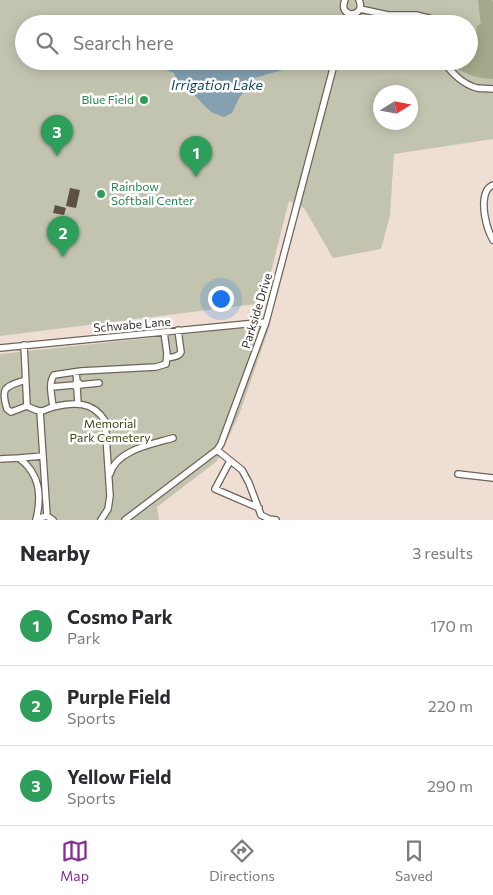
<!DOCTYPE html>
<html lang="en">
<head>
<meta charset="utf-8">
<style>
	body { margin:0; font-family:Commissioner,sans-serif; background:#f2f2f3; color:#2b2b33 }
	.compass { position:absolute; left:373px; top:85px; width:45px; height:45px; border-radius:50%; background:#fff; box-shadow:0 2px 12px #0003; rotate:79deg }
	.you { position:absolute; left:220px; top:298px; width:18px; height:18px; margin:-12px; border:4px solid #fff; border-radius:50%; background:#1a73e8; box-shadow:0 0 0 8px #1a73e833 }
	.badge { display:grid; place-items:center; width:32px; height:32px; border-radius:50%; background:#8b2d97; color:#fff; font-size:16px; font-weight:700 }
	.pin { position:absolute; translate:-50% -41px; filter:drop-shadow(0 1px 2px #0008) }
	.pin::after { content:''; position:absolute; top:26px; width:18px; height:15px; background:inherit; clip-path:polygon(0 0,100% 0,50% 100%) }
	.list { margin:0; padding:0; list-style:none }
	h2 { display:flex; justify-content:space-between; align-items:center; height:65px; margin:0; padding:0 20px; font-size:21px }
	h2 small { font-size:16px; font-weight:400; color:#7c7c81 }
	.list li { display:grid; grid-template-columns:32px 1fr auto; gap:15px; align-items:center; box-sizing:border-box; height:80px; padding:0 20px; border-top:1px solid #e1e1e2 }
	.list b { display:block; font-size:19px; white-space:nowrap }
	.list p { margin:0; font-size:16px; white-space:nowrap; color:#7c7c81 }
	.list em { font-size:16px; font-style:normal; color:#7c7c81 }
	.icon { flex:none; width:28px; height:28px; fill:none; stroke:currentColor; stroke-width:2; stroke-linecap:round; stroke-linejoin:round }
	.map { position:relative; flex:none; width:493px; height:520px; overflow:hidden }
	.search { position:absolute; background:#fff; box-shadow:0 2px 12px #0003; left:15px; right:15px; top:15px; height:55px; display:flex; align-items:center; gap:12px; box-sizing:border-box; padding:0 18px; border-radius:28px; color:#7c7c81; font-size:19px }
	.sheet { height:305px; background:#fff }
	nav { display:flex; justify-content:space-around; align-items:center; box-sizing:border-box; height:70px; border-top:1px solid #e1e1e2; background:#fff; font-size:14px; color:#7c7c81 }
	nav a { display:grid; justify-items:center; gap:2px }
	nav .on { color:#8b2d97 }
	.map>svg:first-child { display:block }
	.green { fill:#c3c4b0; fill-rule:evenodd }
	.forest { fill:#a6a88b }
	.water { fill:#84a0b1 }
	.building { fill:#5c5145 }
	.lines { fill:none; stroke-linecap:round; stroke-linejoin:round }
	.minor-casing { stroke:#706258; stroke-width:8 }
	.minor { stroke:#fff; stroke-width:5.5 }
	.leisure-dot { fill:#2e9e5b; stroke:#fff; stroke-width:2 }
	.labels { text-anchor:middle; stroke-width:5; stroke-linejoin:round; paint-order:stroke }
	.leisure-label { font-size:12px; fill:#27864d; stroke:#fff; text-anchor:end }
	.street-label { font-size:12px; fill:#36302b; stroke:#fff }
	.park-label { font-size:12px; fill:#3f400d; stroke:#fff }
	.water-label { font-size:14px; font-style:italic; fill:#154c65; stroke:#fff }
</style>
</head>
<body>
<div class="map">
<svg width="493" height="520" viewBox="0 0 493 520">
	<rect width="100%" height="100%" fill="#eeded3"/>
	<path class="green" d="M0 0H493V139L394 154 390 215 381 249 333 258 304 208 289 201 263 303 0 336ZM24 24H469V61H24ZM380 92H410V122H380Z
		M270 325 239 415 217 461 157 507 159 520H0V354Z"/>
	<path class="forest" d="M478 0H491L493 2V79C479 78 468 76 456 67V61H469V48L475 41 477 26 481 23 480 18Z"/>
	<path class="water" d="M142 61H300L296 67 271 73 255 78 239 98 232 113 224 117 211 112 200 101 187 87 177 80 174 73Z"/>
	<path class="building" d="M70 188 80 190 76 208 66 206Z
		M55 205 66 208 64 215 53 213Z"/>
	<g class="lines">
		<defs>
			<path id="minor" d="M345 0C337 19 367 18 359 0
				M360 9 388 15H416L432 19 435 24
				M346 24 350 14
				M443 61C452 73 462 84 477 88 482 89 488 88 493 89
				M493 185C492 185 487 189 487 190 480 203 486 228 493 240
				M24 345 27 406C31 408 36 411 42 411 46 410 49 408 53 407 74 402 93 401 105 421L110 496 108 509 101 520
				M0 348 266 322
				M167 358C172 357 179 357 181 352L178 330
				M76 372 77 382 79 383V385L77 388 74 385 77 382
				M25 380C6 387 0 386 7 409L11 412 27 406
				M79 385 99 383
				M51 387 74 385
				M77 388 78 404
				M53 407C52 397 48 383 54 375L81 371 156 367 166 364 167 354 164 332
				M40 411 47 516
				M217 450 242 470 249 483 261 515 269 519 276 520
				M19 458 43 456
				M0 459 19 458C40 474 42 495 36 520
				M230 461 215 489 259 508
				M110 474C116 450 153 444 173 438
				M458 474 493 478
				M36 519 47 516 53 520
				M125 520 217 450 221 444 266 322 335 61"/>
		</defs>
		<use href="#minor" class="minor-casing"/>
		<use href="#minor" class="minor"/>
	</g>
	<g class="leisure-dot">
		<circle cx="144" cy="100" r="5"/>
		<circle cx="101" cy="194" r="5"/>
	</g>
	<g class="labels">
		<g class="leisure-label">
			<text x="134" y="104">Blue Field</text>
			<text x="111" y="191" text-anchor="start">Rainbow<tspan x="111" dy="14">Softball Center</tspan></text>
		</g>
		<g class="street-label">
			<text transform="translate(257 311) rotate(-73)" y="4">Parkside Drive</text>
			<text transform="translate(132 325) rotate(-5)" y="4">Schwabe Lane</text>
		</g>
		<g class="park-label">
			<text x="110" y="428">Memorial<tspan x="110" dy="14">Park Cemetery</tspan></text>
		</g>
		<g class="water-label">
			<text x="217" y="90">Irrigation Lake</text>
		</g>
	</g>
</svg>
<svg class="compass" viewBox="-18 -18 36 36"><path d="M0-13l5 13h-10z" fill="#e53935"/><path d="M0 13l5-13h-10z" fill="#7c7c81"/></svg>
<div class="you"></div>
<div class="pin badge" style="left:196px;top:177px;background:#2e9e5b">1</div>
<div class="pin badge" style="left:63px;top:257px;background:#2e9e5b">2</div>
<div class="pin badge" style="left:57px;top:156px;background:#2e9e5b">3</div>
<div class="search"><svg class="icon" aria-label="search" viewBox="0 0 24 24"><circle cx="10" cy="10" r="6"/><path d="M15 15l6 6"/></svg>Search here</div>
</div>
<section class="sheet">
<h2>Nearby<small>3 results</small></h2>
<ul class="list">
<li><span class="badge" style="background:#2e9e5b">1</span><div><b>Cosmo Park</b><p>Park</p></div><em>170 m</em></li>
<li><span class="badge" style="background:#2e9e5b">2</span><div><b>Purple Field</b><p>Sports</p></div><em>220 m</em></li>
<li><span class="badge" style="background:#2e9e5b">3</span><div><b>Yellow Field</b><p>Sports</p></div><em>290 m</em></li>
</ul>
</section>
<nav>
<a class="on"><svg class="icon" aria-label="map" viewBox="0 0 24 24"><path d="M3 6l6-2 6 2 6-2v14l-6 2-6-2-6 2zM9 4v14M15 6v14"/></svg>Map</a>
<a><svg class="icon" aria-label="directions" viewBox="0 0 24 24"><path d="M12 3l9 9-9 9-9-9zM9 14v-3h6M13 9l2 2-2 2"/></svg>Directions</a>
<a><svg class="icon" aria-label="saved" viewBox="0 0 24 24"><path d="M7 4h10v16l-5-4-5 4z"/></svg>Saved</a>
</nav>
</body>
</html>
